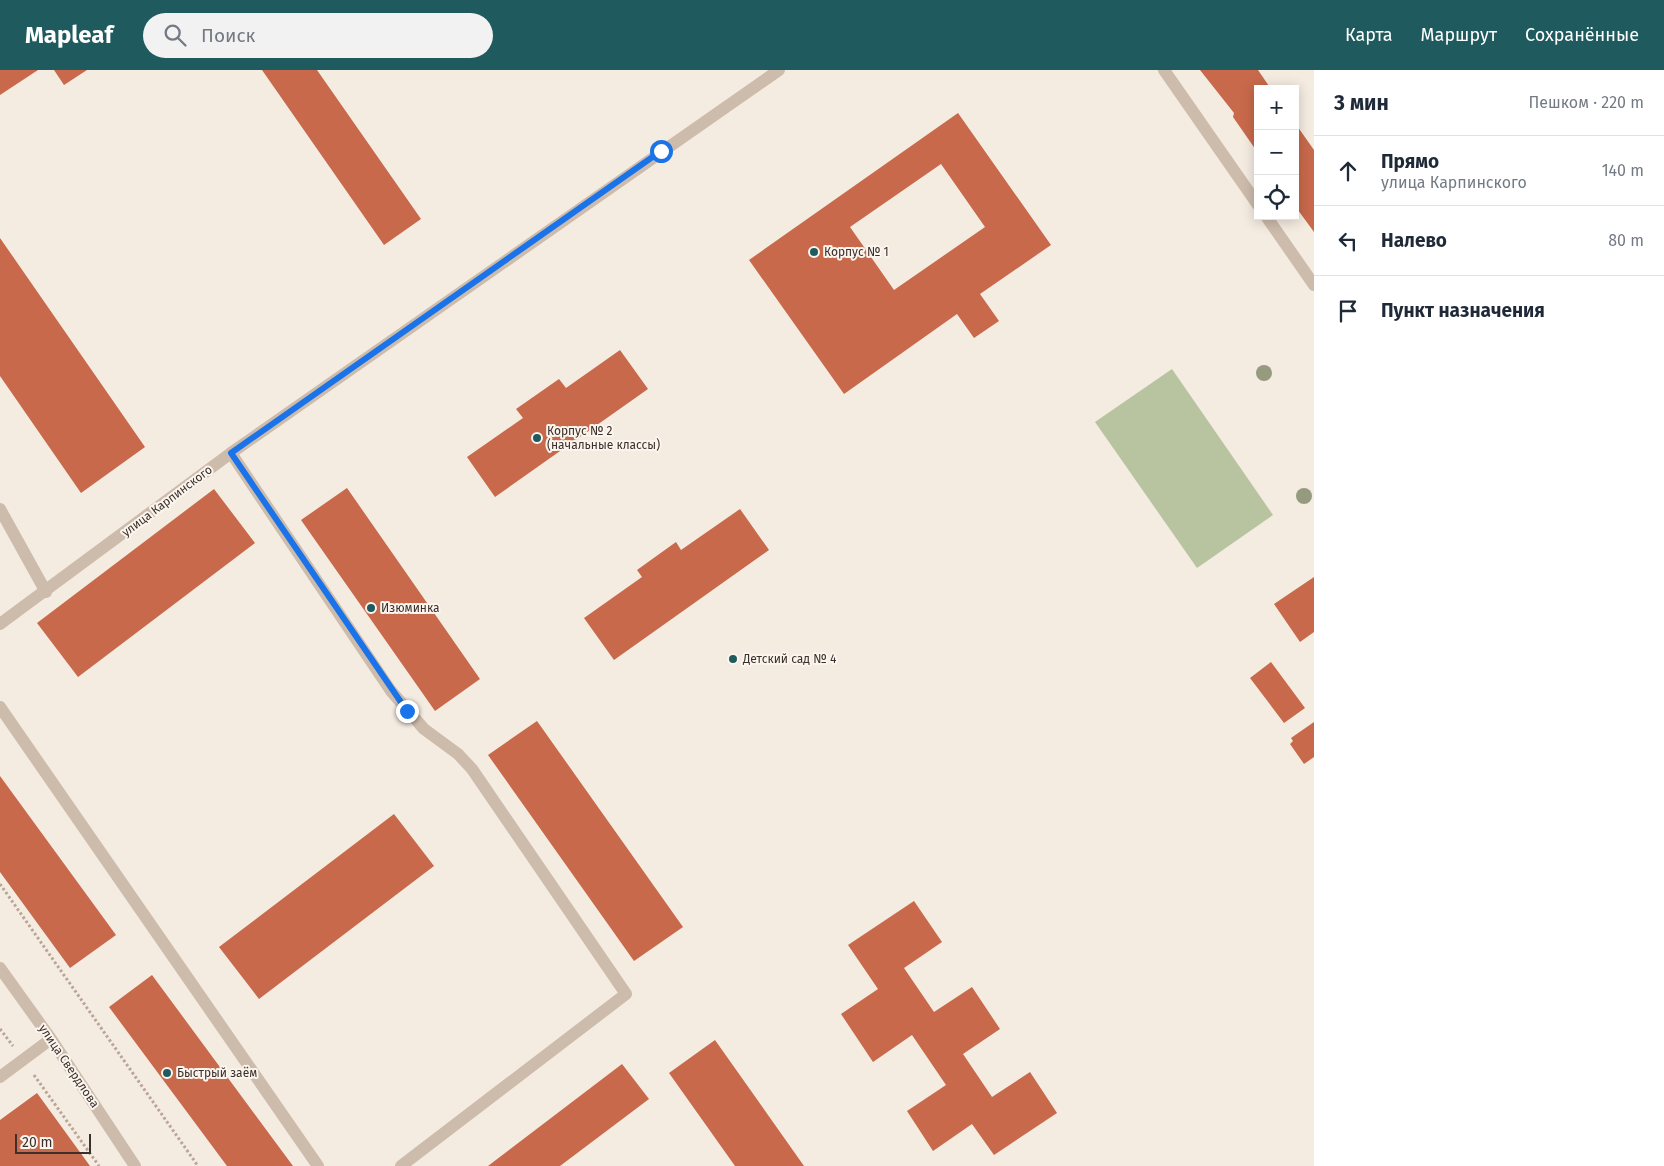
<!DOCTYPE html>
<html lang="ru">
<head>
<meta charset="utf-8">
<style>
	body { margin:0; font-family:"Fira Sans",sans-serif; background:#f2f2f3; color:#1f2937 }
	.controls { position:absolute; right:15px; top:15px; display:grid; overflow:hidden; border-radius:0px; box-shadow:0 2px 12px #0003 }
	.controls button { width:45px; height:45px; display:grid; place-items:center; padding:0; border:0; border-bottom:1px solid #e0e1e3; background:#fff; color:#1f2937; font:25px sans-serif }
	.scale { position:absolute; left:15px; bottom:12px; width:76px; box-sizing:border-box; padding-left:5px; border:2px solid #3b302b; border-top:0; font-size:14px; line-height:18px; white-space:nowrap; color:#3b302b; -webkit-text-stroke:4px #fbf5ee; paint-order:stroke }
	.stop { position:absolute; width:15px; height:15px; margin:-11px; border:4px solid #1a73e8; border-radius:50%; background:#fff }
	.stop.end { background:#1a73e8; border-color:#fff; box-shadow:0 1px 5px #0008 }
	.list { margin:0; padding:0; list-style:none }
	h2 { display:flex; justify-content:space-between; align-items:center; height:65px; margin:0; padding:0 20px; font-size:21px }
	h2 small { font-size:16px; font-weight:400; color:#747a83 }
	.list li { display:grid; grid-template-columns:32px 1fr auto; gap:15px; align-items:center; box-sizing:border-box; height:70px; padding:0 20px; border-top:1px solid #e0e1e3 }
	.list b { display:block; font-size:19px; white-space:nowrap }
	.list p { margin:0; font-size:16px; white-space:nowrap; color:#747a83 }
	.list em { font-size:16px; font-style:normal; color:#747a83 }
	.icon { flex:none; width:28px; height:28px; fill:none; stroke:currentColor; stroke-width:2; stroke-linecap:round; stroke-linejoin:round }
	.map { position:relative; flex:none; width:1314px; height:1096px; overflow:hidden }
	header { display:flex; align-items:center; gap:30px; box-sizing:border-box; height:70px; padding:0 25px; background:#1f5a5e; color:#fff }
	header strong { font-size:24px }
	nav { display:flex; gap:28px; margin-inline-start:auto; font-size:18px }
	.search { width:350px; height:45px; background:#f2f2f3; display:flex; align-items:center; gap:12px; box-sizing:border-box; padding:0 18px; border-radius:28px; color:#747a83; font-size:19px }
	main { display:flex }
	aside { flex:1; background:#fff }
	.map>svg:first-child { display:block }
	.green { fill:#b8c4a0 }
	.building { fill:#c8694b; fill-rule:evenodd }
	.lines { fill:none; stroke-linecap:round; stroke-linejoin:round }
	.path { stroke:#b9a596; stroke-width:3; stroke-dasharray:2.5 2.5; stroke-linecap:butt }
	.service { stroke:#cdbbac; stroke-width:12 }
	.minor { stroke:#cdbbac; stroke-width:12 }
	.tertiary { stroke:#cdbbac; stroke-width:12 }
	.tree { fill:#969b7f }
	.route { stroke:#1a73e8; stroke-width:6 }
	.poi-dot { fill:#1f5a5e; stroke:#fbf5ee; stroke-width:2 }
	.labels { text-anchor:middle; stroke-width:4; stroke-linejoin:round; paint-order:stroke }
	.poi-label { font-size:12px; fill:#3b302b; stroke:#fbf5ee; text-anchor:start }
	.street-label { font-size:12px; fill:#3b302b; stroke:#fbf5ee }
</style>
</head>
<body>
<header>
<strong>Mapleaf</strong>
<div class="search"><svg class="icon" aria-label="search" viewBox="0 0 24 24"><circle cx="10" cy="10" r="6"/><path d="M15 15l6 6"/></svg>Поиск</div>
<nav><a>Карта</a><a>Маршрут</a><a>Сохранённые</a></nav>
</header>
<main>
<div class="map">
<svg width="1314" height="1096" viewBox="0 0 1314 1096">
	<rect width="100%" height="100%" fill="#f4ebe1"/>
	<path class="green" d="M1172 299 1273 445 1197 498 1095 352Z"/>
	<path class="building" d="M0 0H38L0 25Z
		M54 0H87L64 15Z
		M262 0H317L421 149 384 175Z
		M1200 0H1258L1271 19H1258V83L1233 47 1234 43Z
		M958 43 1051 175 980 224 999 251 974 268 957 244 844 324 749 190ZM941 94 985 157 894 220 850 157Z
		M1295 53 1314 80V162L1295 136Z
		M0 168 145 377 81 423 0 306Z
		M620 280 648 319 495 427 467 387 523 348 516 339 559 309 566 318Z
		M347 418 480 609 435 641 301 450Z
		M214 419 255 473 78 607 37 553Z
		M740 439 769 480 614 590 584 548 642 507 637 500 676 472 681 480Z
		M1314 507V562L1300 572 1274 534Z
		M1271 592 1305 638 1284 653 1250 608Z
		M537 651 683 857 634 891 488 685Z
		M1314 652V687L1304 694 1290 674 1293 671 1291 668Z
		M0 706 116 865 70 898 0 802Z
		M394 744 434 796 259 929 219 877Z
		M914 831 942 872 904 898 934 942 972 917 1000 959 963 984 992 1027 1030 1002 1057 1043 994 1085 972 1054 933 1081 907 1041 946 1015 912 965 873 992 841 944 878 919 848 875Z
		M152 905 293 1096H227L109 937Z
		M715 970 804 1096H735L669 1003Z
		M622 994 649 1029 560 1096H488Z
		M37 1023 90 1096H0V1050Z"/>
	<g class="lines">
		<path class="path" d="M0 814 198 1096
			M0 959 13 976
			M34 1005 99 1096"/>
		<path class="service" d="M1164 0 1258 135
			M1266 146 1314 215
			M231 383 391 621 424 659 458 684 472 699 626 924 401 1096
			M0 439 46 522
			M0 637 318 1096"/>
		<path class="minor" d="M0 554 231 383 779 0"/>
		<path class="tertiary" d="M0 898 51 969 135 1096
			M0 1007 51 969"/>
	</g>
	<g class="tree">
		<circle cx="1264" cy="303" r="8"/>
		<circle cx="1304" cy="426" r="8"/>
	</g>
	<g class="lines">
		<path class="route" d="M407 641 231 383 661 81"/>
	</g>
	<g class="poi-dot">
		<circle cx="814" cy="182" r="5"/>
		<circle cx="537" cy="368" r="5"/>
		<circle cx="371" cy="538" r="5"/>
		<circle cx="733" cy="589" r="5"/>
		<circle cx="167" cy="1003" r="5"/>
	</g>
	<g class="labels">
		<g class="poi-label">
			<text x="824" y="186">Корпус № 1</text>
			<text x="547" y="365">Корпус № 2<tspan x="547" dy="14">(начальные классы)</tspan></text>
			<text x="381" y="542">Изюминка</text>
			<text x="743" y="593">Детский сад № 4</text>
			<text x="177" y="1007">Быстрый заём</text>
		</g>
		<g class="street-label">
			<text transform="translate(167 431) rotate(-37)" y="4">улица Карпинского</text>
			<text transform="translate(69 996) rotate(56)" y="4">улица Свердлова</text>
		</g>
	</g>
</svg>
<div class="controls">
<button>+</button>
<button>−</button>
<button><svg class="icon" aria-label="locate" viewBox="0 0 24 24"><circle cx="12" cy="12" r="6"/><path d="M12 2v4M12 18v4M2 12h4M18 12h4"/></svg></button>
</div>
<div class="scale">20 m</div>
<div class="stop" style="left:661px;top:81px"></div>
<div class="stop end" style="left:407px;top:641px"></div>
</div>
<aside>
<h2>3 мин<small>Пешком · 220 m</small></h2>
<ul class="list">
<li><svg class="icon" aria-label="ahead" viewBox="0 0 24 24"><path d="M12 20V5M6 11l6-6 6 6"/></svg><div><b>Прямо</b><p>улица Карпинского</p></div><em>140 m</em></li>
<li><svg class="icon" aria-label="left" viewBox="0 0 24 24"><path d="M17 20v-9H6M10 6l-5 5 5 5"/></svg><div><b>Налево</b></div><em>80 m</em></li>
<li><svg class="icon" aria-label="arrive" viewBox="0 0 24 24"><path d="M6 21V4h12l-3 4 3 4H6"/></svg><div><b>Пункт назначения</b></div></li>
</ul>
</aside>
</main>
</body>
</html>
